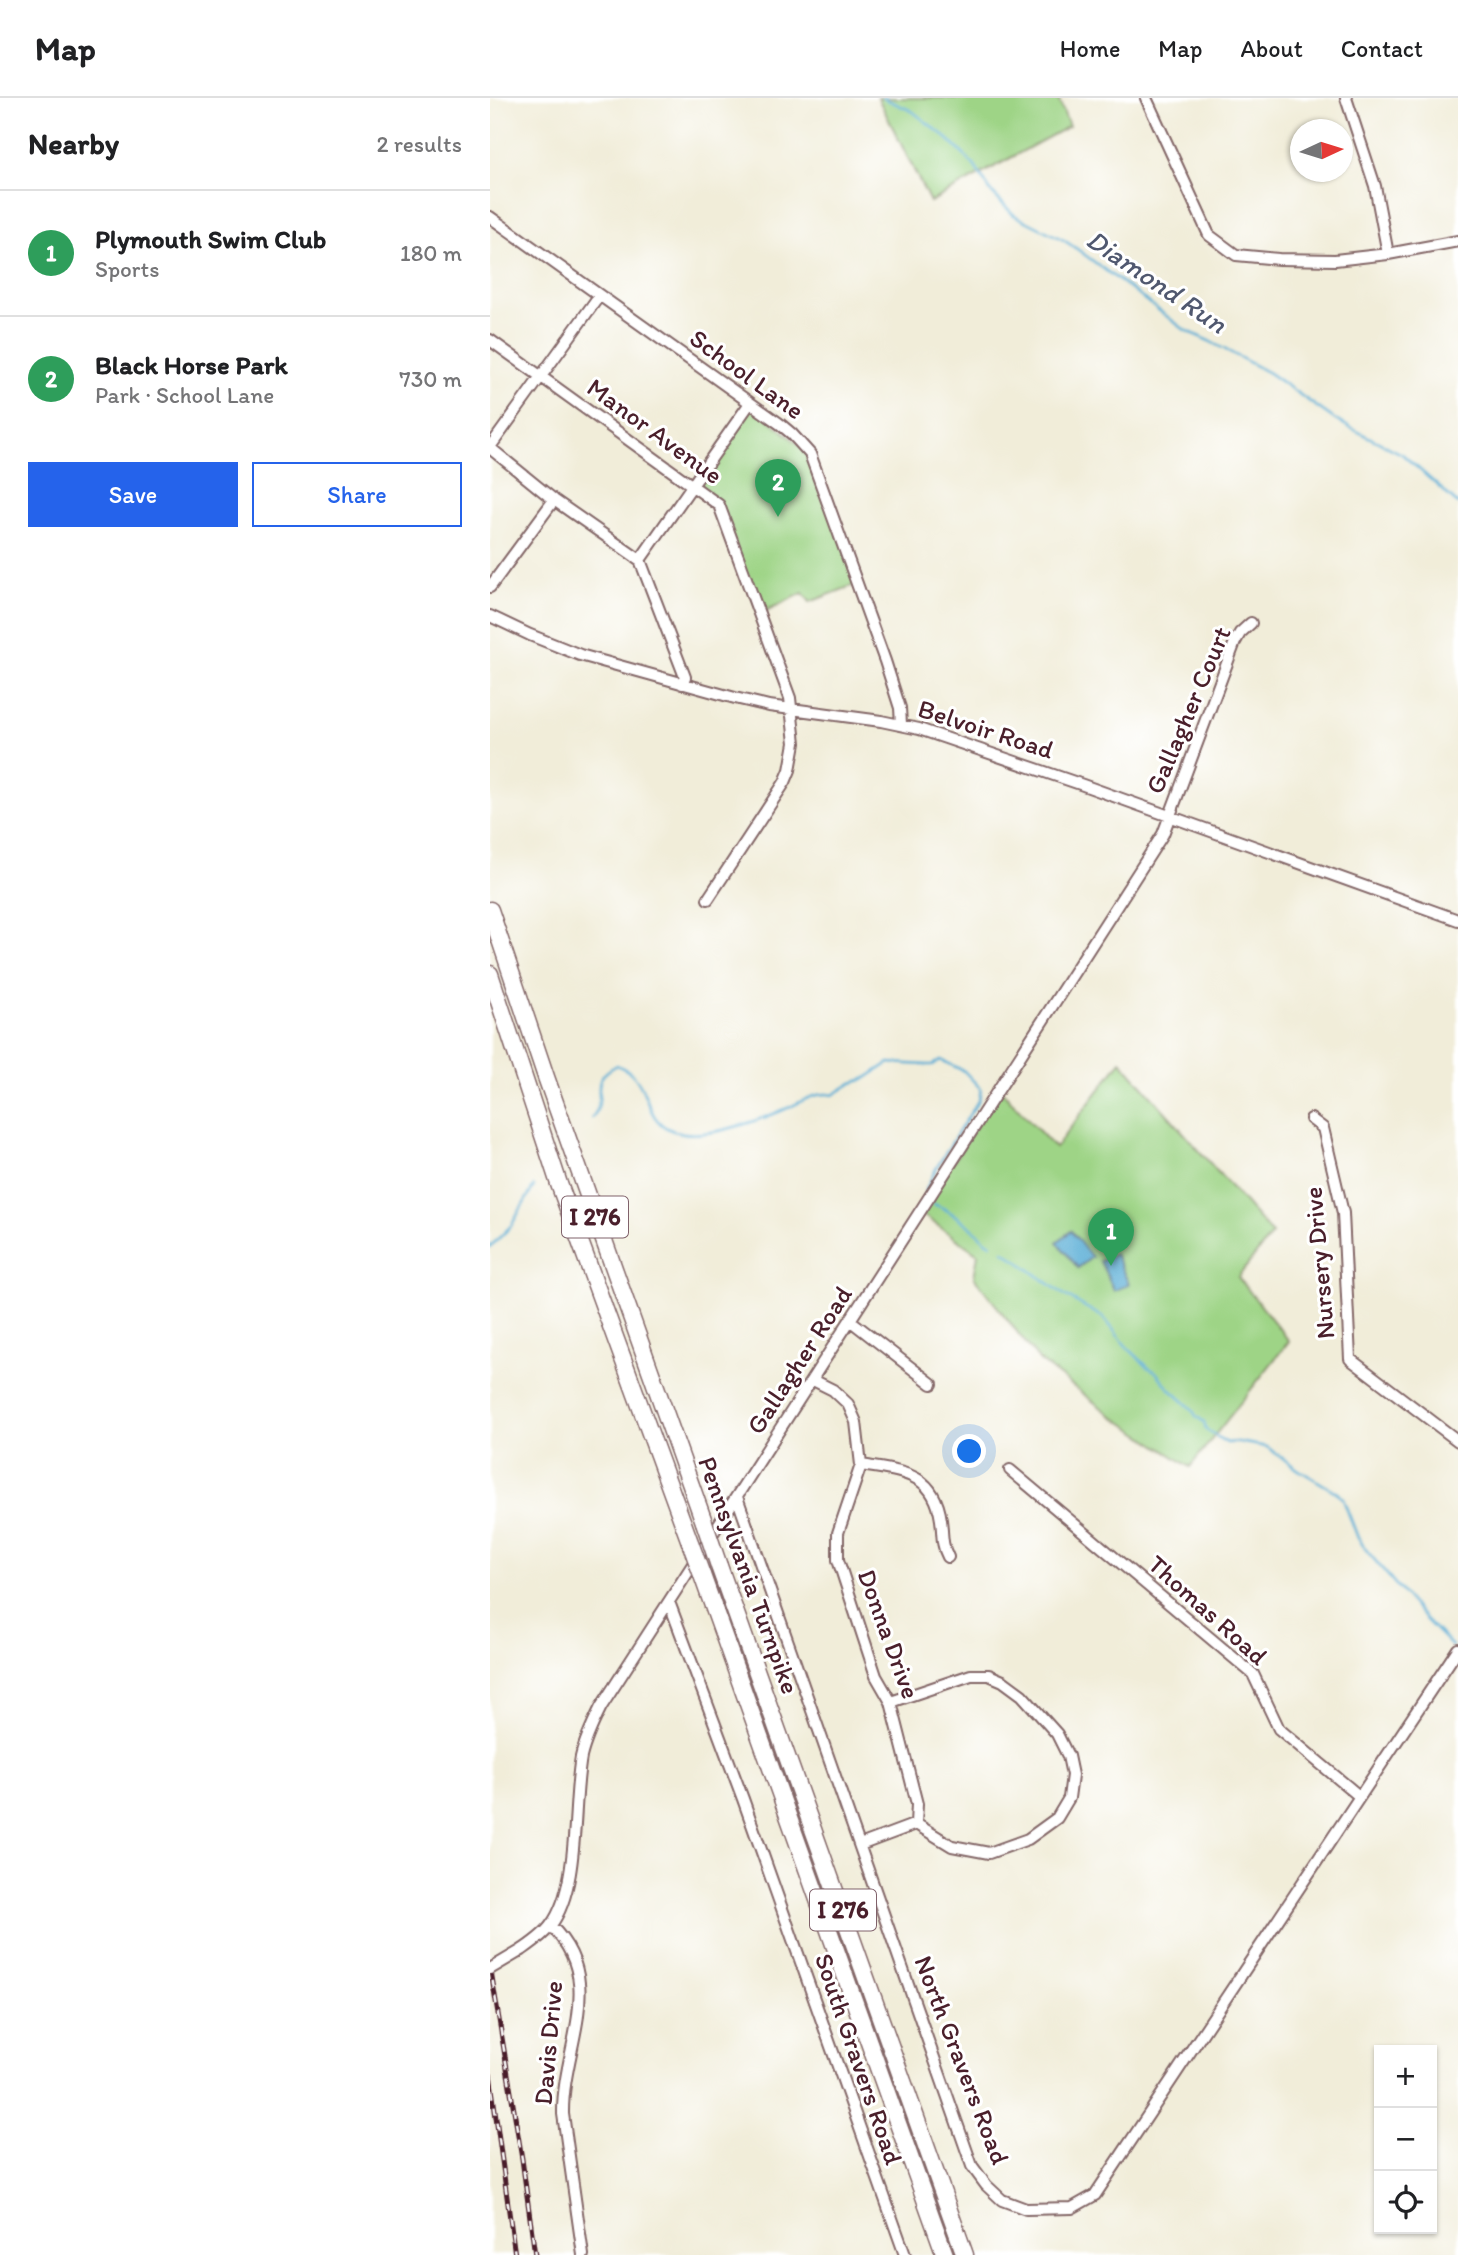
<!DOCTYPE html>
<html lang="en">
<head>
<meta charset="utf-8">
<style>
	body { margin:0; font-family:Itim,sans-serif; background:#f2f2f2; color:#202124 }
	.controls { position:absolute; right:21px; bottom:21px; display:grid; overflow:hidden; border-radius:0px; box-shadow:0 2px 5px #0004 }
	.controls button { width:63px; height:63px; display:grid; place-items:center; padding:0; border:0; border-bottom:2px solid #e0e0e0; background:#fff; color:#202124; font:35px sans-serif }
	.compass { position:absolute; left:800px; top:21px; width:63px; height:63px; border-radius:50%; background:#fff; box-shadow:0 2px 5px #0004; rotate:86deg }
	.you { position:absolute; left:480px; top:1354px; width:24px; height:24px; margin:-18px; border:5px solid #fff; border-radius:50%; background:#1a73e8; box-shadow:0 0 0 10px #1a73e833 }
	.badge { display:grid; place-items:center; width:46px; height:46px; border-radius:50%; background:#2563eb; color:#fff; font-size:23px; font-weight:700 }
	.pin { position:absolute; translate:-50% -58px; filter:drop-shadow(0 2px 4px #0008) }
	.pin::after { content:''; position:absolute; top:37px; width:24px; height:21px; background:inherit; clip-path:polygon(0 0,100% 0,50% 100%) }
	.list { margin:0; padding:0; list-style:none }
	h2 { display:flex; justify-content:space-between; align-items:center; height:91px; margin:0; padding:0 28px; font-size:30px }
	h2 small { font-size:23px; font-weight:400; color:#757577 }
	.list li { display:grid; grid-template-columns:46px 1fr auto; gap:21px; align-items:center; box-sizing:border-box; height:126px; padding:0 28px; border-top:2px solid #e0e0e0 }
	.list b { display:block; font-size:26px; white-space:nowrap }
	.list p { margin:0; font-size:23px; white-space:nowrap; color:#757577 }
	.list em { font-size:23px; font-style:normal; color:#757577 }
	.actions { display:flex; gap:14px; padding:21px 28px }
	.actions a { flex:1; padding:16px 0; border:2px solid #2563eb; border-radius:0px; text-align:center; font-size:24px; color:#2563eb }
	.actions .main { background:#2563eb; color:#fff }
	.icon { flex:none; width:38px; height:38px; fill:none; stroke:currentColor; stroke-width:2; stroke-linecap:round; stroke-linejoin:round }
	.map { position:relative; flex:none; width:968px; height:2157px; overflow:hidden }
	header { display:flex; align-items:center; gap:42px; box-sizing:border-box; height:98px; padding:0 35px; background:#fff; border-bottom:2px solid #e0e0e0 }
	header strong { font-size:33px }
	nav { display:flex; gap:38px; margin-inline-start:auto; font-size:24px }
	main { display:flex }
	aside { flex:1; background:#fff }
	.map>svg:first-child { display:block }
	.green { fill:#9ed486; stroke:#747a58; stroke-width:2 }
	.water { fill:#5aaed6; stroke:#526680; stroke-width:2 }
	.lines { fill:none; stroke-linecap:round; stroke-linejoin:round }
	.stream { stroke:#5aaed6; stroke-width:2.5 }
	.minor-casing { stroke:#846768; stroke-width:14 }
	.highway-casing { stroke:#846768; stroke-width:19 }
	.minor { stroke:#fff; stroke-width:10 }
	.highway { stroke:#fff; stroke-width:16 }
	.rail-casing { stroke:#4a1f2b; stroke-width:5 }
	.rail { stroke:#fff; stroke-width:2.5; stroke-dasharray:8; stroke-linecap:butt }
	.minor-bridge-casing { stroke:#846768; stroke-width:14; stroke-linecap:butt }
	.highway-bridge-casing { stroke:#846768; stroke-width:19; stroke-linecap:butt }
	.minor-bridge { stroke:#fff; stroke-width:10 }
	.highway-bridge { stroke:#fff; stroke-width:16 }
	.labels { text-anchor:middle; stroke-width:6; stroke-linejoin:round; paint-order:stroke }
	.shield { fill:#fff; stroke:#80626b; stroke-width:2 }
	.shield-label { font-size:24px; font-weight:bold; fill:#4a1f2b }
	.street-label { font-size:26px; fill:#4a1f2b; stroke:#fff }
	.water-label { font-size:28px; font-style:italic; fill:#50586f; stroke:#fff }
</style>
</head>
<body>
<header>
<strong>Map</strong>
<nav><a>Home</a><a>Map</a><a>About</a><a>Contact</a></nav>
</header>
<main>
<aside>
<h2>Nearby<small>2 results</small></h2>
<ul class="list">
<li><span class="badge" style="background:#2e9e5b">1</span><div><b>Plymouth Swim Club</b><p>Sports</p></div><em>180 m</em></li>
<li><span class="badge" style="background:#2e9e5b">2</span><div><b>Black Horse Park</b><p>Park · School Lane</p></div><em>730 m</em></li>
</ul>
<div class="actions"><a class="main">Save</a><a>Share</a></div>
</aside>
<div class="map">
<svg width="968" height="2157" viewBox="0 0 968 2157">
	<rect width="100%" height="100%" fill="#fff"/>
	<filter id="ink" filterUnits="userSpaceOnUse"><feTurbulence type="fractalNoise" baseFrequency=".0143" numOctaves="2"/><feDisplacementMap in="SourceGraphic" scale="14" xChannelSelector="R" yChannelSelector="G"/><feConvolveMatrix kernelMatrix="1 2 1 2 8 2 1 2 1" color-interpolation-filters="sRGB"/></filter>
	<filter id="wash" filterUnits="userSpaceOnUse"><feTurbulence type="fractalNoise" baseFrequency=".00686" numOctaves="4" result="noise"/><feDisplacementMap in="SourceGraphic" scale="28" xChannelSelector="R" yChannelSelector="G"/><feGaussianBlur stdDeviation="1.57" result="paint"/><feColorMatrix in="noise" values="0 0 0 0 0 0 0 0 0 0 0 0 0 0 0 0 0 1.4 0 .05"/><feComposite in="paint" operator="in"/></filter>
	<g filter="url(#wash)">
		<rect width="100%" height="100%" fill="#f1edd9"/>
		<path class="green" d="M388 0H568L579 28 440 104Z
			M260 305 320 356 367 486 320 504 313 495 269 516 230 407 202 388Z
			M631 963 782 1136 748 1179 799 1243 700 1369 621 1317 550 1263 484 1179 488 1156 430 1115 510 991 565 1050Z"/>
		<path class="water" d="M581 1133 602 1159 588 1170 567 1144Z
			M625 1156 639 1186 624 1193 610 1163Z"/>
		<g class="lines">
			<path class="stream" d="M393 0 422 13 458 41 484 67 502 95 524 117 572 141 587 151 695 232 719 243 779 275 847 323 912 356 968 406
				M102 1020C120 997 94 984 127 967 132 970 138 972 141 975 159 991 156 1021 179 1031 208 1045 265 1024 293 1012 308 1006 327 992 343 997L362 985 375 981 399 965 437 967H443L451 962 474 973 491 991 489 1001C479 1019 434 1083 435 1099
				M443 1106C457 1110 472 1122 483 1131 489 1136 493 1142 501 1146
				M0 1149 21 1128 44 1088
				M514 1153 576 1198 614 1220 636 1248 659 1270 665 1273 681 1292 702 1311 706 1318 714 1324 716 1332 737 1345 748 1344 777 1349 809 1372 846 1394 853 1401 868 1440 877 1453 934 1520 962 1548"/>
		</g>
	</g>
	<g filter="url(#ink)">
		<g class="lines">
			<defs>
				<path id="minor" d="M656 0 719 137 746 157 789 161 845 162 898 156 968 143
					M856 0 885 88 898 156
					M0 119 290 326 302 336 320 356 395 563 410 610 411 626
					M0 242 229 407 300 600 305 645 300 672 295 684 218 801
					M0 349 109 198
					M0 350 64 402 150 462 195 579 192 586
					M150 462 260 305
					M0 489 64 402
					M0 518 40 537 90 557 245 600 279 608 391 623 429 631 593 687 968 822
					M821 1021 833 1030 853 1115 860 1261 968 1343
					M361 1223 442 1286
					M323 1282 343 1292 358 1306 366 1324 371 1367 348 1435V1462L386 1578 401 1604 427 1706 426 1726 370 1747
					M371 1367C412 1374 444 1374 451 1422 453 1436 451 1446 458 1459
					M520 1372 763 1576 789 1631 869 1698
					M247 1399 482 2068 496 2087 512 2102 536 2111 582 2110 605 2097 968 1551
					M179 1504 253 1701 415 2157
					M401 1604 481 1577H499L513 1583 532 1597 567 1636 578 1658 582 1677 579 1700 567 1720 538 1741 499 1755 462 1748 426 1726
					M61 1828C118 1884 72 1948 73 2016L93 2157
					M32 1852C42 1845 54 1837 61 1827 90 1788 82 1708 91 1659 95 1642 103 1625 111 1609L673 736 745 544 750 535 761 525"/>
				<path id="highway" d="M0 812 56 979 214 1424
					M0 876 69 1086 201 1447
					M229 1468 475 2157
					M212 1477 455 2157"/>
			</defs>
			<use href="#minor" class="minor-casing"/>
			<use href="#highway" class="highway-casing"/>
			<use href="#minor" class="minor"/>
			<use href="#highway" class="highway"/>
			<defs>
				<path id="rail" d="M0 1867 32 2061 45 2157
					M0 1976 25 2157"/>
			</defs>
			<use href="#rail" class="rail-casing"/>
			<use href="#rail" class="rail"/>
			<defs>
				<path id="minor-bridge" d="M0 1871 32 1852"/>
				<path id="highway-bridge" d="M214 1424 229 1468
					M201 1447 212 1477"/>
			</defs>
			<use href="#minor-bridge" class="minor-bridge-casing"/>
			<use href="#highway-bridge" class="highway-bridge-casing"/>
			<use href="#minor-bridge" class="minor-bridge"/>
			<use href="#highway-bridge" class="highway-bridge"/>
		</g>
	</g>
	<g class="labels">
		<g class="shield">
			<rect x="72" y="1098.5" width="66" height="41" rx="5"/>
			<rect x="320" y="1791.5" width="66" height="41" rx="5"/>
		</g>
		<g class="shield-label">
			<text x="105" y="1127">I 276</text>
			<text x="353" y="1820">I 276</text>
		</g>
		<g class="street-label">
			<text transform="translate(257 276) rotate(36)" y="9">School Lane</text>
			<text transform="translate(165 333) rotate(36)" y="9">Manor Avenue</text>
			<text transform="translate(698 612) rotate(-67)" y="9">Gallagher Court</text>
			<text transform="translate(496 631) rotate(18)" y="9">Belvoir Road</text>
			<text transform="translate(829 1165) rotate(-95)" y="9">Nursery Drive</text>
			<text transform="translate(309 1262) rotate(-57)" y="9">Gallagher Road</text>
			<text transform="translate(259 1477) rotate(70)" y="9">Pennsylvania Turnpike</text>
			<text transform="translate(718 1512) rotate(42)" y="9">Thomas Road</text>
			<text transform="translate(399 1536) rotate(70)" y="9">Donna Drive</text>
			<text transform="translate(58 1945) rotate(-85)" y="9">Davis Drive</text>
			<text transform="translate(369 1961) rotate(71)" y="9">South Gravers Road</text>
			<text transform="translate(472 1962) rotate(69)" y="9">North Gravers Road</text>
		</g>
		<g class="water-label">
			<text transform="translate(667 183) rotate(34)" y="10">Diamond Run</text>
		</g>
	</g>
</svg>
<div class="controls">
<button>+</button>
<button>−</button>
<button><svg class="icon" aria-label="locate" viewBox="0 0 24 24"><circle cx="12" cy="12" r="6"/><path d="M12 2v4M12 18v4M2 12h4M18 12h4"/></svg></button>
</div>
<svg class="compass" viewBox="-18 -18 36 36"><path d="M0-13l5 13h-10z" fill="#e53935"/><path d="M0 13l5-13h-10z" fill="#757577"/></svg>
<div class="you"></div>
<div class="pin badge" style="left:621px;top:1168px;background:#2e9e5b">1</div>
<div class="pin badge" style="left:288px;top:419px;background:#2e9e5b">2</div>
</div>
</main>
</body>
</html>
